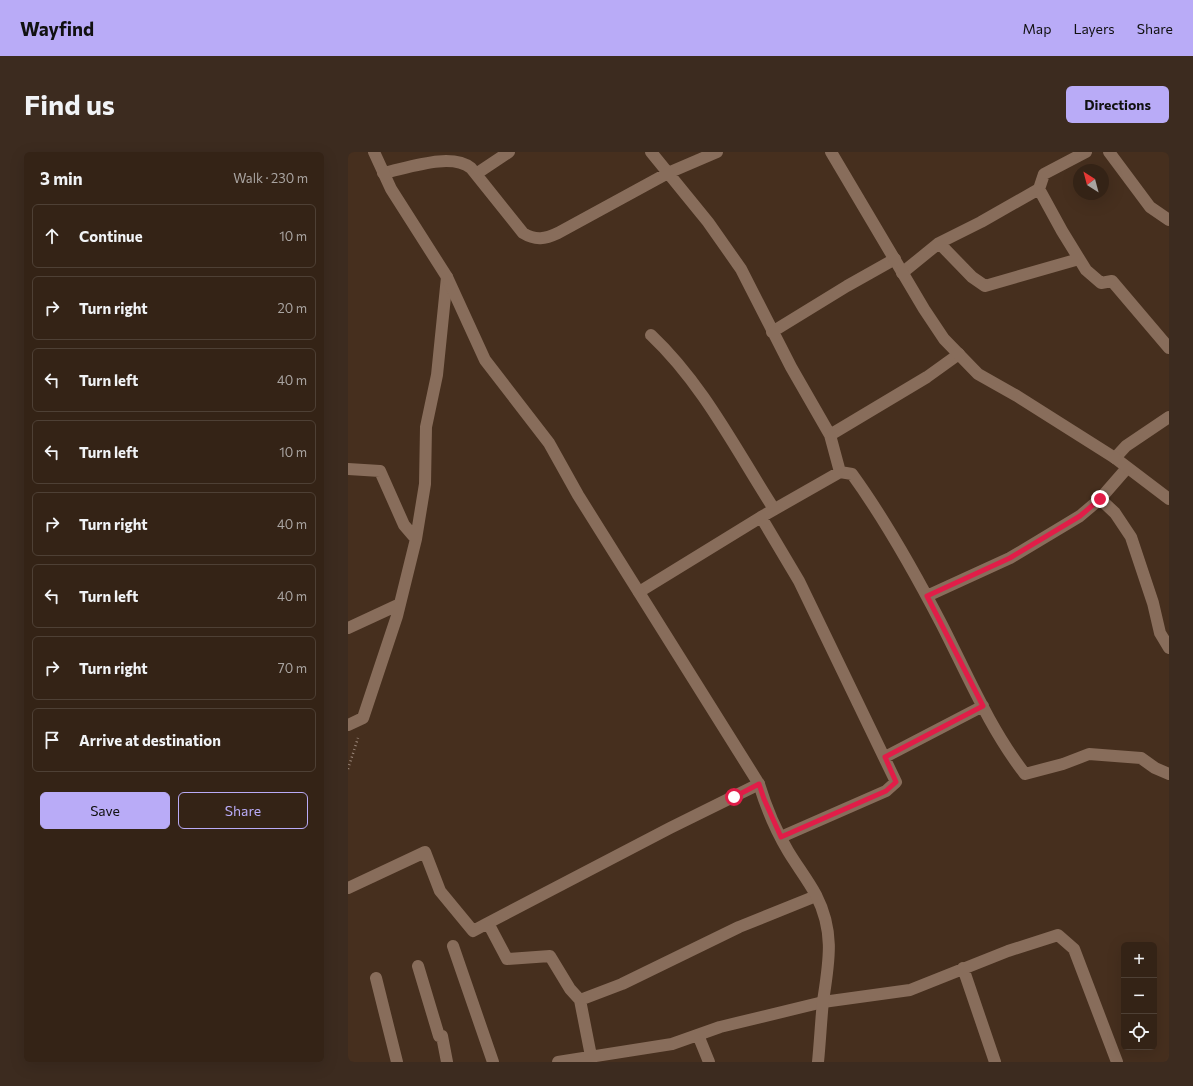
<!DOCTYPE html>
<html lang="en">
<head>
<meta charset="utf-8">
<style>
	body { margin:0; font-family:Commissioner,sans-serif; background:#3c2b1f; color:#f1f3f6 }
	.controls { position:absolute; right:12px; bottom:12px; display:grid; overflow:hidden; border-radius:6px; box-shadow:0 4px 16px #0002 }
	.controls button { width:36px; height:36px; display:grid; place-items:center; padding:0; border:0; border-bottom:1px solid #4e4035; background:#342316; color:#f1f3f6; font:20px sans-serif }
	.compass { position:absolute; left:725px; top:12px; width:36px; height:36px; border-radius:50%; background:#342316; box-shadow:0 4px 16px #0002; rotate:324deg }
	.stop { position:absolute; width:12px; height:12px; margin:-9px; border:3px solid #e11d48; border-radius:50%; background:#fff }
	.stop.end { background:#e11d48; border-color:#fff; box-shadow:0 1px 4px #0008 }
	.list { margin:0; padding:0; list-style:none }
	h2 { display:flex; justify-content:space-between; align-items:center; height:52px; margin:0; padding:0 16px; font-size:17px }
	h2 small { font-size:13px; font-weight:400; color:#a9a4a1 }
	.list li { display:grid; grid-template-columns:26px 1fr auto; gap:12px; align-items:center; box-sizing:border-box; height:64px; margin:0 8px 8px; padding:0 8px; border:1px solid #4e4035; border-radius:6px }
	.list b { display:block; font-size:15px; white-space:nowrap }
	.list em { font-size:13px; font-style:normal; color:#a9a4a1 }
	.actions { display:flex; gap:8px; padding:12px 16px }
	.actions a { flex:1; padding:9px 0; border:1px solid #b9abf7; border-radius:6px; text-align:center; font-size:14px; color:#b9abf7 }
	.actions .main { background:#b9abf7; color:#111 }
	.icon { flex:none; width:22px; height:22px; fill:none; stroke:currentColor; stroke-width:2; stroke-linecap:round; stroke-linejoin:round }
	.map { position:relative; flex:none; width:821px; height:910px; overflow:hidden; border-radius:6px }
	header { display:flex; align-items:center; gap:24px; box-sizing:border-box; height:56px; padding:0 20px; background:#b9abf7; color:#111 }
	header strong { font-size:19px }
	nav { display:flex; gap:22px; margin-inline-start:auto; font-size:14px }
	.intro { display:flex; align-items:center; justify-content:space-between; box-sizing:border-box; height:96px; padding:0 24px }
	h1 { margin:0; font-size:28px }
	.button { padding:10px 18px; border-radius:6px; background:#b9abf7; color:#111; font-size:14px; font-weight:700 }
	main { display:flex; gap:24px; padding:0 24px }
	aside { flex:1; background:#342316; border-radius:6px; box-shadow:0 4px 16px #0002 }
	.map>svg:first-child { display:block }
	.lines { fill:none; stroke-linecap:round; stroke-linejoin:round }
	.path { stroke:#9d897c; stroke-width:2.5; stroke-dasharray:1 3; stroke-linecap:butt }
	.street { stroke:#886d5b; stroke-width:12 }
	.secondary { stroke:#886d5b; stroke-width:12 }
	.route { stroke:#e11d48; stroke-width:5 }
</style>
</head>
<body>
<header>
<strong>Wayfind</strong>
<nav><a>Map</a><a>Layers</a><a>Share</a></nav>
</header>
<div class="intro"><h1>Find us</h1><a class="button">Directions</a></div>
<main>
<aside>
<h2>3 min<small>Walk · 230 m</small></h2>
<ul class="list">
<li><svg class="icon" aria-label="ahead" viewBox="0 0 24 24"><path d="M12 20V5M6 11l6-6 6 6"/></svg><div><b>Continue</b></div><em>10 m</em></li>
<li><svg class="icon" aria-label="right" viewBox="0 0 24 24"><path d="M7 20v-9h11M14 6l5 5-5 5"/></svg><div><b>Turn right</b></div><em>20 m</em></li>
<li><svg class="icon" aria-label="left" viewBox="0 0 24 24"><path d="M17 20v-9H6M10 6l-5 5 5 5"/></svg><div><b>Turn left</b></div><em>40 m</em></li>
<li><svg class="icon" aria-label="left" viewBox="0 0 24 24"><path d="M17 20v-9H6M10 6l-5 5 5 5"/></svg><div><b>Turn left</b></div><em>10 m</em></li>
<li><svg class="icon" aria-label="right" viewBox="0 0 24 24"><path d="M7 20v-9h11M14 6l5 5-5 5"/></svg><div><b>Turn right</b></div><em>40 m</em></li>
<li><svg class="icon" aria-label="left" viewBox="0 0 24 24"><path d="M17 20v-9H6M10 6l-5 5 5 5"/></svg><div><b>Turn left</b></div><em>40 m</em></li>
<li><svg class="icon" aria-label="right" viewBox="0 0 24 24"><path d="M7 20v-9h11M14 6l5 5-5 5"/></svg><div><b>Turn right</b></div><em>70 m</em></li>
<li><svg class="icon" aria-label="arrive" viewBox="0 0 24 24"><path d="M6 21V4h12l-3 4 3 4H6"/></svg><div><b>Arrive at destination</b></div></li>
</ul>
<div class="actions"><a class="main">Save</a><a>Share</a></div>
</aside>
<div class="map">
<svg width="821" height="910" viewBox="0 0 821 910">
	<rect width="100%" height="100%" fill="#462f1e"/>
	<g class="lines">
		<path class="path" d="M0 617 10 586"/>
		<path class="street" d="M303 0 360 70 393 117 443 215 482 283 492 320
			M761 0 802 55 821 68
			M35 21C60 16 103 0 123 16L175 81C188 89 197 87 210 81L320 21 369 0
			M128 22 161 0
			M691 37 714 79 738 118 753 131 764 129 821 196
			M591 91 624 125 637 134 731 107
			M554 121 591 91 633 70 691 37 696 22 738 0
			M424 180 499 134 547 107
			M303 183C355 232 388 298 426 357
			M482 283 579 225 611 202
			M767 306 778 294 821 265
			M779 316 752 347 767 361 783 385 805 451 812 481 821 496
			M0 317 32 319 56 373 68 387
			M413 365 451 429 548 630 538 639 433 685
			M291 440 413 365 492 320 504 322C538 369 567 421 594 473 620 524 642 577 677 622L715 612 741 602 793 606 807 616 821 622
			M579 444 662 406 732 364 752 347
			M0 476 52 452
			M0 573 15 566 49 464 68 387 77 332 78 275 89 223 99 125
			M537 605 635 554
			M0 736 77 700 92 739 125 779 140 771 159 807 202 804 222 837 232 848 243 904
			M140 771 322 676 411 632
			M105 794 145 910
			M70 814 91 884H94L99 910
			M615 816 647 910
			M28 826 49 910
			M232 848 274 832 391 775 468 744
			M350 883 361 910
			M210 910 324 892 372 875 475 850 562 838 660 799 710 783 726 797 769 910"/>
		<path class="secondary" d="M26 0 43 37 99 125 137 208 201 291 230 343 411 632C418 655 428 679 440 699 449 714 460 728 468 743 487 780 481 810 475 849 473 869 472 890 470 910
			M483 0 576 157 596 187 630 222 669 244 767 306 821 347"/>
	</g>
	<g class="lines">
		<path class="route" d="M386 645 411 632 416 647 433 685 538 639 548 630 537 605 635 554 579 444 662 406 732 364 752 347"/>
	</g>
</svg>
<div class="controls">
<button>+</button>
<button>−</button>
<button><svg class="icon" aria-label="locate" viewBox="0 0 24 24"><circle cx="12" cy="12" r="6"/><path d="M12 2v4M12 18v4M2 12h4M18 12h4"/></svg></button>
</div>
<svg class="compass" viewBox="-18 -18 36 36"><path d="M0-13l5 13h-10z" fill="#e53935"/><path d="M0 13l5-13h-10z" fill="#a9a4a1"/></svg>
<div class="stop" style="left:386px;top:645px"></div>
<div class="stop end" style="left:752px;top:347px"></div>
</div>
</main>
</body>
</html>
